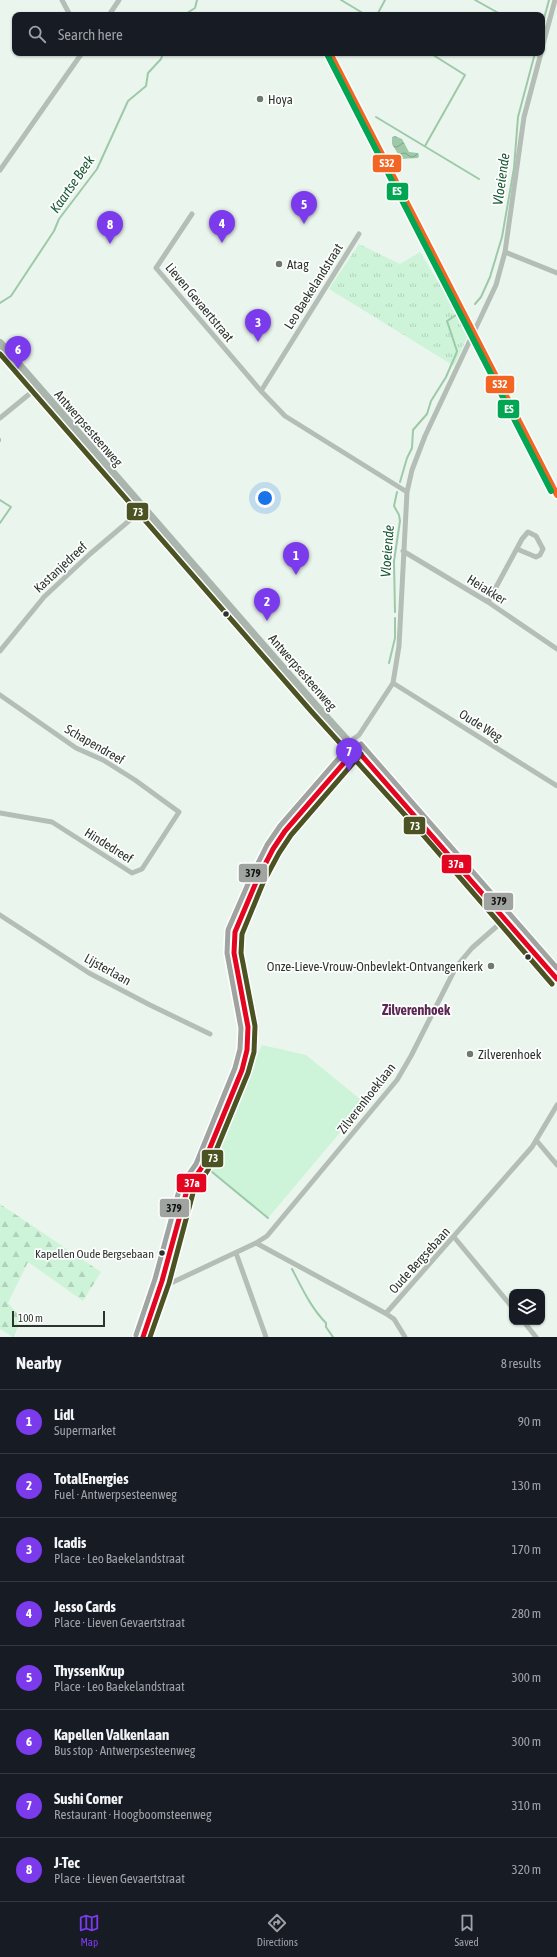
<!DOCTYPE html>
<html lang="en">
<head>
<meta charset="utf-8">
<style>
	body { margin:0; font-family:"Asap Condensed",sans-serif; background:#242831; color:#f1f3f6 }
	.controls { position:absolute; right:12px; bottom:12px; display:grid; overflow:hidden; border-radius:8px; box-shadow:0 1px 3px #0004 }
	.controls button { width:36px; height:36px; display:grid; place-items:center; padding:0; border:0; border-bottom:1px solid #363941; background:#171b24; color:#f1f3f6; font:20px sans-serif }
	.scale { position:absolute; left:12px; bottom:10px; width:93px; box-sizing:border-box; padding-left:4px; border:2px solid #2b352d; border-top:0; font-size:11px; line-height:14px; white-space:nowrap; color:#2b352d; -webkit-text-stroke:3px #fff; paint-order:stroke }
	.you { position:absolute; left:265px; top:498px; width:14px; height:14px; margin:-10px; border:3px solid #fff; border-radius:50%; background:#1a73e8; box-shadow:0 0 0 6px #1a73e833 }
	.badge { display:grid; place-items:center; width:26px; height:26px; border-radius:50%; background:#7c3aed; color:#fff; font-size:13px; font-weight:700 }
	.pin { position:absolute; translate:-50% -33px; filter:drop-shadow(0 1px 2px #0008) }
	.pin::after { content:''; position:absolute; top:21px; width:14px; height:12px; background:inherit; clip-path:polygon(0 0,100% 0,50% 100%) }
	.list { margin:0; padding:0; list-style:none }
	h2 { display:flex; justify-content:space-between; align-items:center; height:52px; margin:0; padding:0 16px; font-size:17px }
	h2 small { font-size:13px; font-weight:400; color:#9ea1a6 }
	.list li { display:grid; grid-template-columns:26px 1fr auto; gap:12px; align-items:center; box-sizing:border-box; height:64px; padding:0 16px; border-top:1px solid #363941 }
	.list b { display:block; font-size:15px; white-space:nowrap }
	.list p { margin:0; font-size:13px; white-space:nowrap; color:#9ea1a6 }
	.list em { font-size:13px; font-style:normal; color:#9ea1a6 }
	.icon { flex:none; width:22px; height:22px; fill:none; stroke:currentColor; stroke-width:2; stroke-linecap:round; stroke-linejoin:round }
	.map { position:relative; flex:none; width:557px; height:1337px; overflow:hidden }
	.search { position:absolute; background:#171b24; box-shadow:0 1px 3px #0004; left:12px; right:12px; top:12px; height:44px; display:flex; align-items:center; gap:10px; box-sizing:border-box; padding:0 14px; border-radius:8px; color:#9ea1a6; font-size:15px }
	.sheet { height:564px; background:#171b24 }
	nav { display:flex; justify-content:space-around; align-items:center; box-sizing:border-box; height:56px; border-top:1px solid #363941; background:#171b24; font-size:11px; color:#9ea1a6 }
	nav a { display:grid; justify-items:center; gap:2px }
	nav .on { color:#7c3aed }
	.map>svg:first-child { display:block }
	.grass { fill:url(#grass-tufts) }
	.forest { fill:url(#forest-firs) }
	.pitch { fill:#cdf4d8 }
	.water { fill:url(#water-waves) }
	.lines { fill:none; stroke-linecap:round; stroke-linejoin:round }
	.stream { stroke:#9dc9a9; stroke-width:2 }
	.street { stroke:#b4beb7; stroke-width:5 }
	.secondary { stroke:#a9b3ab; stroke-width:7 }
	.primary { stroke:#aab5ad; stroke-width:8 }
	.bus-1-casing { stroke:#fff; stroke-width:8 }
	.bus-2-casing { stroke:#fff; stroke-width:8 }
	.bus-3-casing { stroke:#fff; stroke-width:8 }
	.bus-1 { stroke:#e40521; stroke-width:5 }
	.bus-2 { stroke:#4a5321; stroke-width:5 }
	.bus-3 { stroke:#a0a4a0; stroke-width:5 }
	.rail-1-casing { stroke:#fff; stroke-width:9 }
	.rail-2-casing { stroke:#fff; stroke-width:9 }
	.rail-1 { stroke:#f26522; stroke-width:6 }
	.rail-2 { stroke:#00a651; stroke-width:6 }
	.poi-dot { fill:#6e7970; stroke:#fff; stroke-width:1.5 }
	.bus-dot { fill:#2b352d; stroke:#fff; stroke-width:1.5 }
	.labels { text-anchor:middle; stroke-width:3.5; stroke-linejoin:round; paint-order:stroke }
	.bus-label { font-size:12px; fill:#2b352d; stroke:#fff; text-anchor:end }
	.poi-label { font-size:13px; fill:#2b352d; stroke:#fff; text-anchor:start }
	.street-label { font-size:13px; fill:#2b352d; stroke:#fff }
	.water-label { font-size:14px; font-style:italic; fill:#155730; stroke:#fff }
	.neighbourhood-label { font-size:14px; font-weight:bold; fill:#5c2755; stroke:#fff }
	.line-badge { stroke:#fff; stroke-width:1.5 }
	.badge-label { font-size:11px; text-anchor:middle; font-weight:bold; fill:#fff }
	.pale-badge-label { font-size:11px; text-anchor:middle; font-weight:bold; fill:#111 }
</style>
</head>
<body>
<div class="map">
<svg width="557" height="1337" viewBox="0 0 557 1337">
	<defs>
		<pattern id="grass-tufts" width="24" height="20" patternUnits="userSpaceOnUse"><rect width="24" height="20" fill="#cdf4d8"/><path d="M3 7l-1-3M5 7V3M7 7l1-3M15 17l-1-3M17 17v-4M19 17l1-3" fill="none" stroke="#b0d2ba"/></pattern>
		<pattern id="forest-firs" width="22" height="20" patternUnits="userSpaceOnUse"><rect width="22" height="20" fill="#cdf4d8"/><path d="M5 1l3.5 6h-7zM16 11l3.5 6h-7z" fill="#b0d2ba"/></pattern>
		<pattern id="water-waves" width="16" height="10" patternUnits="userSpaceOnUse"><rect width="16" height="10" fill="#9dc9a9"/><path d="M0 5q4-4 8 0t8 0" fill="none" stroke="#80a48a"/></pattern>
	</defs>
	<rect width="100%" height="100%" fill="#eaf6ed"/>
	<path class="grass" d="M359 244 400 264 420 252 469 333 454 366 329 289Z"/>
	<path class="forest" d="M0 1204 101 1272 83 1301 28 1262 8 1303 22 1319 13 1337 0 1329Z"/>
	<path class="pitch" d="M262 1045 306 1055 365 1103 268 1218 206 1167Z"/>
	<path class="water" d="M395 136 402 139 409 152 418 153 419 156 418 158 401 159 392 144V137Z"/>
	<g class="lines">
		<path class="stream" d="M341 0 366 15
			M475 0 502 15
			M184 15 195 8 197 0
			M377 15 385 0
			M542 26 549 0
			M376 117 479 179
			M425 146 465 75 430 53
			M0 303 11 296 54 231 59 219 97 169 128 101 146 86 148 73 161 59 163 53
			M475 304 481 297 490 277 502 237 514 168 518 117 535 53
			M0 439V441
			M400 482 407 458 412 448 413 430 427 414 431 401 446 377 456 354 457 351 447 321 456 315
			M0 500 11 507 0 523
			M395 612 394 561 400 521 399 515 394 506 397 492
			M389 663 395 638V618
			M206 1167 268 1218
			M292 1269C302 1288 311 1308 326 1323V1327L333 1337"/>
		<path class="street" d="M62 0 70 15
			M109 15 119 0
			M542 48 555 0
			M0 170 82 53
			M192 214 156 268 261 391 285 416 407 492
			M505 252 557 273
			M261 391 359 234
			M0 418 38 387
			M403 551 488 602 557 649
			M488 602 522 539 528 532 536 536 543 549 540 555 536 557 517 549
			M0 651 44 597 90 554 144 508
			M393 683 557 786
			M0 695 76 748 103 760 135 780 179 812 142 869 132 873 52 822 0 813
			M349 742 359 735 393 683 399 646 407 492 412 470 425 436 496 285 505 252 524 117 541 53
			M0 915 89 973 150 1005 210 1034
			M536 1140 557 1165
			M454 1237 512 1307
			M256 1243 385 1313 394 1319 405 1337
			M236 1253 266 1337
			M162 1281 171 1283 256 1243 267 1236 397 1080 411 1056 456 967 472 948 505 919
			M385 1313 388 1311 532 1147 557 1105
			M524 1322 536 1337"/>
		<path class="secondary" d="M143 1337 162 1281 187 1190 202 1167 242 1070 247 1050 248 1027 234 953 235 932 257 880 273 849 285 831 356 749"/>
		<path class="primary" d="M0 343 316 706 429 831 461 870 557 979"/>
		<defs>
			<path id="bus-1" d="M356 749 557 979
				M143 1337 162 1281 187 1190 202 1167 242 1070 247 1050 248 1027 234 953 235 932 257 880 273 849 285 831 356 749"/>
			<path id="bus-2" d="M0 354 311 711 424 836 552 984
				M150 1337 169 1283 193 1193 208 1170 248 1073 254 1052 255 1026 241 953 242 934 263 883 279 853 291 835 361 754"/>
			<path id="bus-3" d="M361 744 557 968
				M136 1335 155 1279 180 1187 196 1164 235 1068 240 1049 241 1028 227 953 228 930 251 877 267 845 280 826 351 744"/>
		</defs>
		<use href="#bus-1" class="bus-1-casing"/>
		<use href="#bus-2" class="bus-2-casing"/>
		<use href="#bus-3" class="bus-3-casing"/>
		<use href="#bus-1" class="bus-1"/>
		<use href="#bus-2" class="bus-2"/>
		<use href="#bus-3" class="bus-3"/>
		<defs>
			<path id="rail-1" d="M330 53 557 495"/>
			<path id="rail-2" d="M328 56 551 491"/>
		</defs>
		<use href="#rail-1" class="rail-1-casing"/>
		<use href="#rail-2" class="rail-2-casing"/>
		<use href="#rail-1" class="rail-1"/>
		<use href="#rail-2" class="rail-2"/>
	</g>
	<g class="poi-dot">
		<circle cx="260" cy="99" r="4"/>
		<circle cx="279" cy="264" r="4"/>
		<circle cx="491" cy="966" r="4"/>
		<circle cx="470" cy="1054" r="4"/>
	</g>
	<g class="bus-dot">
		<circle cx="226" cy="614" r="3.5"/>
		<circle cx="528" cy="957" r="3.5"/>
		<circle cx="162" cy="1253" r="3.5"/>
	</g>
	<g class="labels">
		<g class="bus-label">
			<text x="154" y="1258">Kapellen Oude Bergsebaan</text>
		</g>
		<g class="poi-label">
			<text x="268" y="104">Hoya</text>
			<text x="287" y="269">Atag</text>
			<text x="483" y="971" text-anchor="end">Onze-Lieve-Vrouw-Onbevlekt-Ontvangenkerk</text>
			<text x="478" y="1059">Zilverenhoek</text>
		</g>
		<g class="street-label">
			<text transform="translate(313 286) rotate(-58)" y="5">Leo Baekelandstraat</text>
			<text transform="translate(200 302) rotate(50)" y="5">Lieven Gevaertstraat</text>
			<text transform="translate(89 428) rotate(49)" y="5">Antwerpsesteenweg</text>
			<text transform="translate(60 567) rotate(-43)" y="5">Kastanjedreef</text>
			<text transform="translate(487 589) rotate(32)" y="5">Heiakker</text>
			<text transform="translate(303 672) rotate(49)" y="5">Antwerpsesteenweg</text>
			<text transform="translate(481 725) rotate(32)" y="5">Oude Weg</text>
			<text transform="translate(95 744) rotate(30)" y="5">Schapendreef</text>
			<text transform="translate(109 845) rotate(32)" y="5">Hindedreef</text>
			<text transform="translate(108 969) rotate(29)" y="5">Lijsterlaan</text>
			<text transform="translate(366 1098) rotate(-52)" y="5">Zilverenhoeklaan</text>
			<text transform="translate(419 1260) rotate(-48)" y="5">Oude Bergsebaan</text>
		</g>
		<g class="water-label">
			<text transform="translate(501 179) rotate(-82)" y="5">Vloeiende</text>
			<text transform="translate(72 184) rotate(-55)" y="5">Kaartse Beek</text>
			<text transform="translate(387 551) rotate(-86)" y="5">Vloeiende</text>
		</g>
		<g class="neighbourhood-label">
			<text x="416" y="1015">Zilverenhoek</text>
		</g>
	</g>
	<g class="line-badge">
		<rect x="372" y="154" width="30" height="19" rx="4" fill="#f26522"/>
		<rect x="386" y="182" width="23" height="19" rx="4" fill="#00a651"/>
		<rect x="485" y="375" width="30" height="19" rx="4" fill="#f26522"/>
		<rect x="497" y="399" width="23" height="20" rx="4" fill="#00a651"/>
		<rect x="126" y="502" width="23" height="19" rx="4" fill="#4a5321"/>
		<rect x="403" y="816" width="23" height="19" rx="4" fill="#4a5321"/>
		<rect x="441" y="854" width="31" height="20" rx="4" fill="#e40521"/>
		<rect x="238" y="863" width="30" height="20" rx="4" fill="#a0a4a0"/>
		<rect x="483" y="892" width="31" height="19" rx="4" fill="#a0a4a0"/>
		<rect x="201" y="1149" width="23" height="19" rx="4" fill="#4a5321"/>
		<rect x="176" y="1173" width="31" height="20" rx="4" fill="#e40521"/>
		<rect x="159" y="1198" width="31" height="20" rx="4" fill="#a0a4a0"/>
	</g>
	<g class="badge-label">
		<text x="387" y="167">S32</text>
		<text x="397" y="195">ES</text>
		<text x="500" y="388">S32</text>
		<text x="509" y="413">ES</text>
		<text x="138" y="516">73</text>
		<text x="415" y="830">73</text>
		<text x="456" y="868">37a</text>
		<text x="213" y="1162">73</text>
		<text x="192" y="1187">37a</text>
	</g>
	<g class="pale-badge-label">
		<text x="253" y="877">379</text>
		<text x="499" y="905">379</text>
		<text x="174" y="1212">379</text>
	</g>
</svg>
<div class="controls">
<button><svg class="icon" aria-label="layers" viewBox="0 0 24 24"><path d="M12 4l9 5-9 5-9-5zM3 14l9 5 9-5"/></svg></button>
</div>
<div class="scale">100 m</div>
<div class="you"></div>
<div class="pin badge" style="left:296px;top:575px">1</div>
<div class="pin badge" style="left:267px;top:621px">2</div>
<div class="pin badge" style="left:258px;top:342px">3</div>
<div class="pin badge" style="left:222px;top:243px">4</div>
<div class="pin badge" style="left:304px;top:224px">5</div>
<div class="pin badge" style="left:18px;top:369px">6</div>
<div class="pin badge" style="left:349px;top:771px">7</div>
<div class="pin badge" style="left:110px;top:244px">8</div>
<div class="search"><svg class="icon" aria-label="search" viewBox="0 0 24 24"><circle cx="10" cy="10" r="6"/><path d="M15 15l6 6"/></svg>Search here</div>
</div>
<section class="sheet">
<h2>Nearby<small>8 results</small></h2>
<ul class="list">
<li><span class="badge">1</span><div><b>Lidl</b><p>Supermarket</p></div><em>90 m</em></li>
<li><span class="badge">2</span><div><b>TotalEnergies</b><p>Fuel · Antwerpsesteenweg</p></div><em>130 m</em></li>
<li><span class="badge">3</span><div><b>Icadis</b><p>Place · Leo Baekelandstraat</p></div><em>170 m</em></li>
<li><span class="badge">4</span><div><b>Jesso Cards</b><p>Place · Lieven Gevaertstraat</p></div><em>280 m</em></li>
<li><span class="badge">5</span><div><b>ThyssenKrup</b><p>Place · Leo Baekelandstraat</p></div><em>300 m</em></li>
<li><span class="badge">6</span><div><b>Kapellen Valkenlaan</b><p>Bus stop · Antwerpsesteenweg</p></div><em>300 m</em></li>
<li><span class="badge">7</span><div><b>Sushi Corner</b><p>Restaurant · Hoogboomsteenweg</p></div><em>310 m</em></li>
<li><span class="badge">8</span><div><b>J-Tec</b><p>Place · Lieven Gevaertstraat</p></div><em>320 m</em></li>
</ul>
</section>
<nav>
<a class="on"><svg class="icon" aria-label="map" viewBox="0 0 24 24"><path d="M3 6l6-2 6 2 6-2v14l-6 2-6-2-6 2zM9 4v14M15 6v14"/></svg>Map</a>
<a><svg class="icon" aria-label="directions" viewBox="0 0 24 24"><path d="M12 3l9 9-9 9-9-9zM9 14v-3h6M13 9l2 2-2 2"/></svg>Directions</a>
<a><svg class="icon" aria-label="saved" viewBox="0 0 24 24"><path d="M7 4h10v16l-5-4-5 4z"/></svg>Saved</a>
</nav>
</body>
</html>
